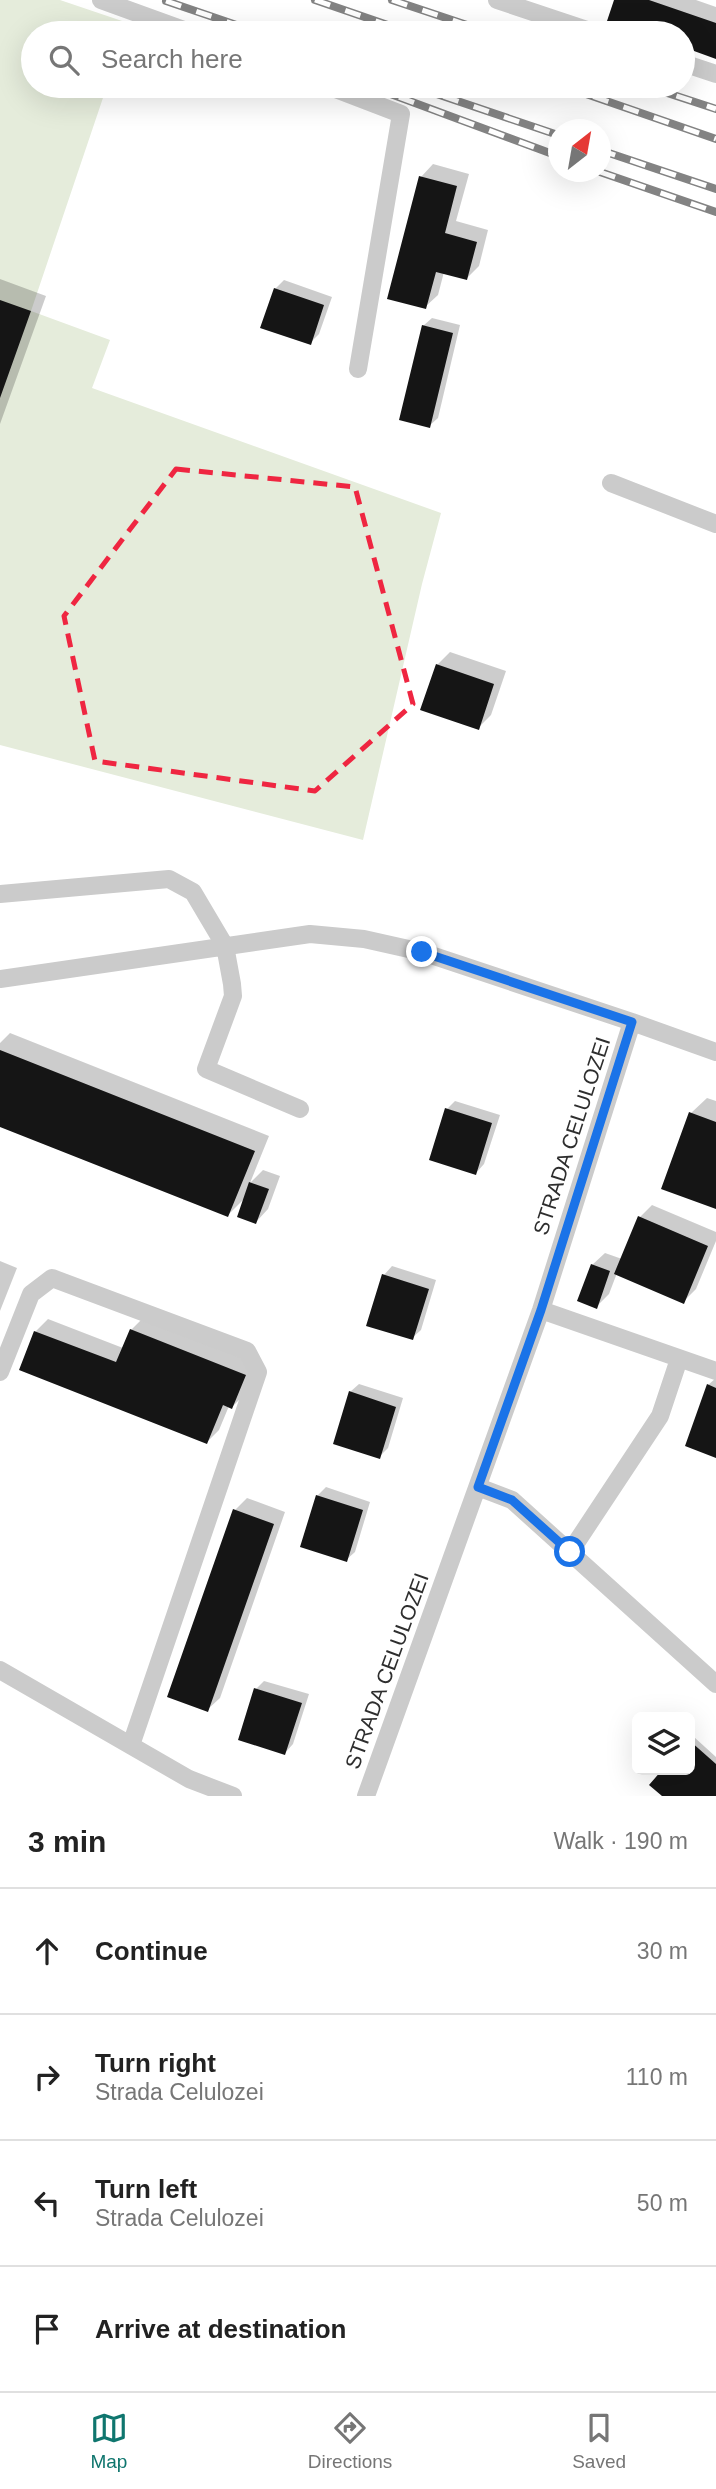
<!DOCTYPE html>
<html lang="en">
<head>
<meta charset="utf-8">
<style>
	body { margin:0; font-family:Arial,sans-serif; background:#f2f2f2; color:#222 }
	.controls { position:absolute; right:21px; bottom:21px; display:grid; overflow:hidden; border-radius:10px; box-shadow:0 7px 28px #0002 }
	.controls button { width:63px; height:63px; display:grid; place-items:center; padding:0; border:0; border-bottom:2px solid #e0e0e0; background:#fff; color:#222; font:35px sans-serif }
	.compass { position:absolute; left:548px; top:119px; width:63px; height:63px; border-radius:50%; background:#fff; box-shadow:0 7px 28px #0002; rotate:31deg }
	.stop { position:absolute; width:21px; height:21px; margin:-16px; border:5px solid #1a73e8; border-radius:50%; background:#fff }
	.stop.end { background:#1a73e8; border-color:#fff; box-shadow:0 2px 7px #0008 }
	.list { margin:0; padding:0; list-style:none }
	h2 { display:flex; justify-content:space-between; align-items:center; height:91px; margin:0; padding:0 28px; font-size:30px }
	h2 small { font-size:23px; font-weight:400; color:#767676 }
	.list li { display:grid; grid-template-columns:46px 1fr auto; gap:21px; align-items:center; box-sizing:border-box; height:126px; padding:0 28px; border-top:2px solid #e0e0e0 }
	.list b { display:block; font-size:26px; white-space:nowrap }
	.list p { margin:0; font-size:23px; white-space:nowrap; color:#767676 }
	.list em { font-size:23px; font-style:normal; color:#767676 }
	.icon { flex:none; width:38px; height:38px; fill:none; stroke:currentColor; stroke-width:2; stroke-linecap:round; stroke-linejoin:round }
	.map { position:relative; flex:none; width:716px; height:1796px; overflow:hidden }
	.search { position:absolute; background:#fff; box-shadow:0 7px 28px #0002; left:21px; right:21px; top:21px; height:77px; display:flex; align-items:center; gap:18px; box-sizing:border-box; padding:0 24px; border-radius:38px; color:#767676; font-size:26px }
	.sheet { height:595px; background:#fff }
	nav { display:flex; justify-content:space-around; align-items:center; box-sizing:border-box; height:98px; border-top:2px solid #e0e0e0; background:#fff; font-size:19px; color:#767676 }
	nav a { display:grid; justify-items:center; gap:4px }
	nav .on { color:#0f766e }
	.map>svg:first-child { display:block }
	.green { fill:#e5ecdb }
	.shadow { fill:#0003 }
	.building { fill:#151515 }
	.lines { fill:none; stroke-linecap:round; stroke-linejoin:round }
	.lane { stroke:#cbcbcb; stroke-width:18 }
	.rail-casing { stroke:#838383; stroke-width:8 }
	.rail { stroke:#fff; stroke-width:5; stroke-dasharray:16; stroke-linecap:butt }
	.route { stroke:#1a73e8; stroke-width:9 }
	.marked { fill:none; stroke:#ef2641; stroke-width:5; stroke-dasharray:14 9; stroke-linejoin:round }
	.labels { text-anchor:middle; stroke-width:7; stroke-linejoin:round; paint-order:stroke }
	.street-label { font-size:21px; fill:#2e2e2e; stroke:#fff }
</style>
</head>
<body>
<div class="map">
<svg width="716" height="1796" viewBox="0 0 716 1796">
	<rect width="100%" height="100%" fill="#fff"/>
	<path class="green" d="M0 0H60L128 23 125 33H33V86H107L31 311 110 340 92 388 441 513 422 584 363 840 0 745Z"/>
	<path class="shadow" d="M616 0H696L716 7V57L683 45V33H648L609 20Z
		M433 164 469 174 456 221 488 230 479 266 467 278 444 272 438 295 425 307 421 177Z
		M0 279 46 296 0 424Z
		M284 280 332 297 319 334 310 343 275 289Z
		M432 318 460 325 438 418 429 426 423 326Z
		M450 652 506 671 491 715 478 728 437 665Z
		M10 1033 269 1136 250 1183 263 1170 280 1176 268 1209 256 1222 245 1198 228 1215 0 1125V1043Z
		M707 1098 716 1101V1207L691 1113Z
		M455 1101 500 1115 484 1164 476 1173 447 1109Z
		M652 1205 716 1232V1241L696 1289 683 1302 617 1273 609 1294 597 1306 592 1265 605 1253 622 1259 640 1217Z
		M0 1261 17 1268 0 1311Z
		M392 1266 436 1280 421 1330 412 1338 384 1275Z
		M144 1317 257 1363 244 1395 232 1407 229 1406 219 1430 207 1442 35 1332 48 1319 123 1348 131 1330Z
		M716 1378V1456L708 1385Z
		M359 1384 403 1398 388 1448 379 1457 350 1392Z
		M326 1487 370 1502 355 1552 346 1560 317 1496Z
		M247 1498 285 1512 220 1698 207 1710 235 1510Z
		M264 1681 309 1694 293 1744 285 1753 256 1689Z
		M694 1737 716 1757V1796H664L652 1785 665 1770H690V1742Z"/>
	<path class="building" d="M614 0H649L716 23V59L683 47V33H643L607 21Z
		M419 176 457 186 445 233 477 242 467 280 436 272 426 309 387 299Z
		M274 288 324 305 311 345 260 328Z
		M0 300 31 311 0 398Z
		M422 325 453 333 430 428 399 420Z
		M436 664 494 684 479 730 420 710Z
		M0 1050 255 1151 228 1217 0 1127Z
		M445 1108 492 1123 476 1175 429 1160Z
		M689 1112 716 1122V1209L661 1189Z
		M249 1182 269 1189 256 1224 237 1217Z
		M638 1216 708 1246 684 1304 614 1274Z
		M591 1264 610 1271 597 1309 577 1301Z
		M382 1274 429 1289 413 1340 366 1326Z
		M130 1329 246 1375 232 1409 223 1405 207 1444 19 1370 34 1331 116 1362Z
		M707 1384 716 1388V1458L685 1446Z
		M349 1391 396 1407 380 1459 333 1444Z
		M316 1495 363 1510 347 1562 300 1547Z
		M233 1509 274 1524 208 1712 167 1697Z
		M254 1688 302 1703 285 1755 238 1740Z
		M690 1741 716 1764V1796H662L649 1785 662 1770H690Z"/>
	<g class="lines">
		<path class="lane" d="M101 0 192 33
			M497 0 596 33
			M683 63 716 74
			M328 86 401 114 358 369
			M611 483 716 524
			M0 894 169 879 193 892 225 946 232 984 233 996 206 1069 300 1109
			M0 979 310 934 364 939 422 952 632 1022 541 1310 366 1796
			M632 1022 716 1052
			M541 1310 716 1371
			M0 1372 31 1294 52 1278 247 1351 258 1372 131 1745
			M478 1487 512 1500 716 1684
			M570 1552 660 1416 679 1359
			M0 1670 189 1779 233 1796"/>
		<defs>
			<path id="rail" d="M315 0 411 33
				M392 0 491 33
				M166 1 260 33
				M369 86 558 156
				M413 86 558 135
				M563 86 716 139
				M646 86 716 109
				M600 150 716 189
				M600 172 716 212"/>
		</defs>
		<use href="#rail" class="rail-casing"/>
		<use href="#rail" class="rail"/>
	</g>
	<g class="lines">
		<path class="route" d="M422 952 632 1022 541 1310 478 1487 512 1500 570 1552"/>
	</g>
	<path class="marked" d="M176 469 355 487 413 704 315 791 95 761 64 616Z"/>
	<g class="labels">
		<g class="street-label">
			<text transform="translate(572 1136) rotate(-72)" y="7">STRADA CELULOZEI</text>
			<text transform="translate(387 1671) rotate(-70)" y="7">STRADA CELULOZEI</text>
		</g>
	</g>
</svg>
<div class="controls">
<button><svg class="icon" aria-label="layers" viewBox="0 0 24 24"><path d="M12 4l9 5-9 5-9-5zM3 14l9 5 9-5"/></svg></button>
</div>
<svg class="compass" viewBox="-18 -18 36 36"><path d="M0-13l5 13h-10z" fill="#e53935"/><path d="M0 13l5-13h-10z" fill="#767676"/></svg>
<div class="stop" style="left:570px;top:1552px"></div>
<div class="stop end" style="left:422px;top:952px"></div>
<div class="search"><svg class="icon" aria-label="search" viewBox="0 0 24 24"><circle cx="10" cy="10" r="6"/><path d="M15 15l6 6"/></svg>Search here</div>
</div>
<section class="sheet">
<h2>3 min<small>Walk · 190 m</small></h2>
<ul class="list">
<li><svg class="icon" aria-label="ahead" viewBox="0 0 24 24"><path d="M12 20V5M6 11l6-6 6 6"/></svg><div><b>Continue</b></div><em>30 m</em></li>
<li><svg class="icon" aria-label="right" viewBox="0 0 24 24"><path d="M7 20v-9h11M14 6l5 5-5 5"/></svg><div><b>Turn right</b><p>Strada Celulozei</p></div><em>110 m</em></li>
<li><svg class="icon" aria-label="left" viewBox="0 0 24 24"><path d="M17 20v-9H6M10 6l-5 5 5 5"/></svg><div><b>Turn left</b><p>Strada Celulozei</p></div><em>50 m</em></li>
<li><svg class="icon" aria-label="arrive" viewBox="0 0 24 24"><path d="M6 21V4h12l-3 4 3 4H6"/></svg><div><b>Arrive at destination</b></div></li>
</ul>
</section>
<nav>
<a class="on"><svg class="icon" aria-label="map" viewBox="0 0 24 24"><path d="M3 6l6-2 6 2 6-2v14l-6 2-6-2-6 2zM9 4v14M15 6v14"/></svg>Map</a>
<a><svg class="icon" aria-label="directions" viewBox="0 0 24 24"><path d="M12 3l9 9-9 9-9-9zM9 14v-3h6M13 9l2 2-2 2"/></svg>Directions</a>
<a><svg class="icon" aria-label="saved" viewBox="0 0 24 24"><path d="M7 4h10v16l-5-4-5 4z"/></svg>Saved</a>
</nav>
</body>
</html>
